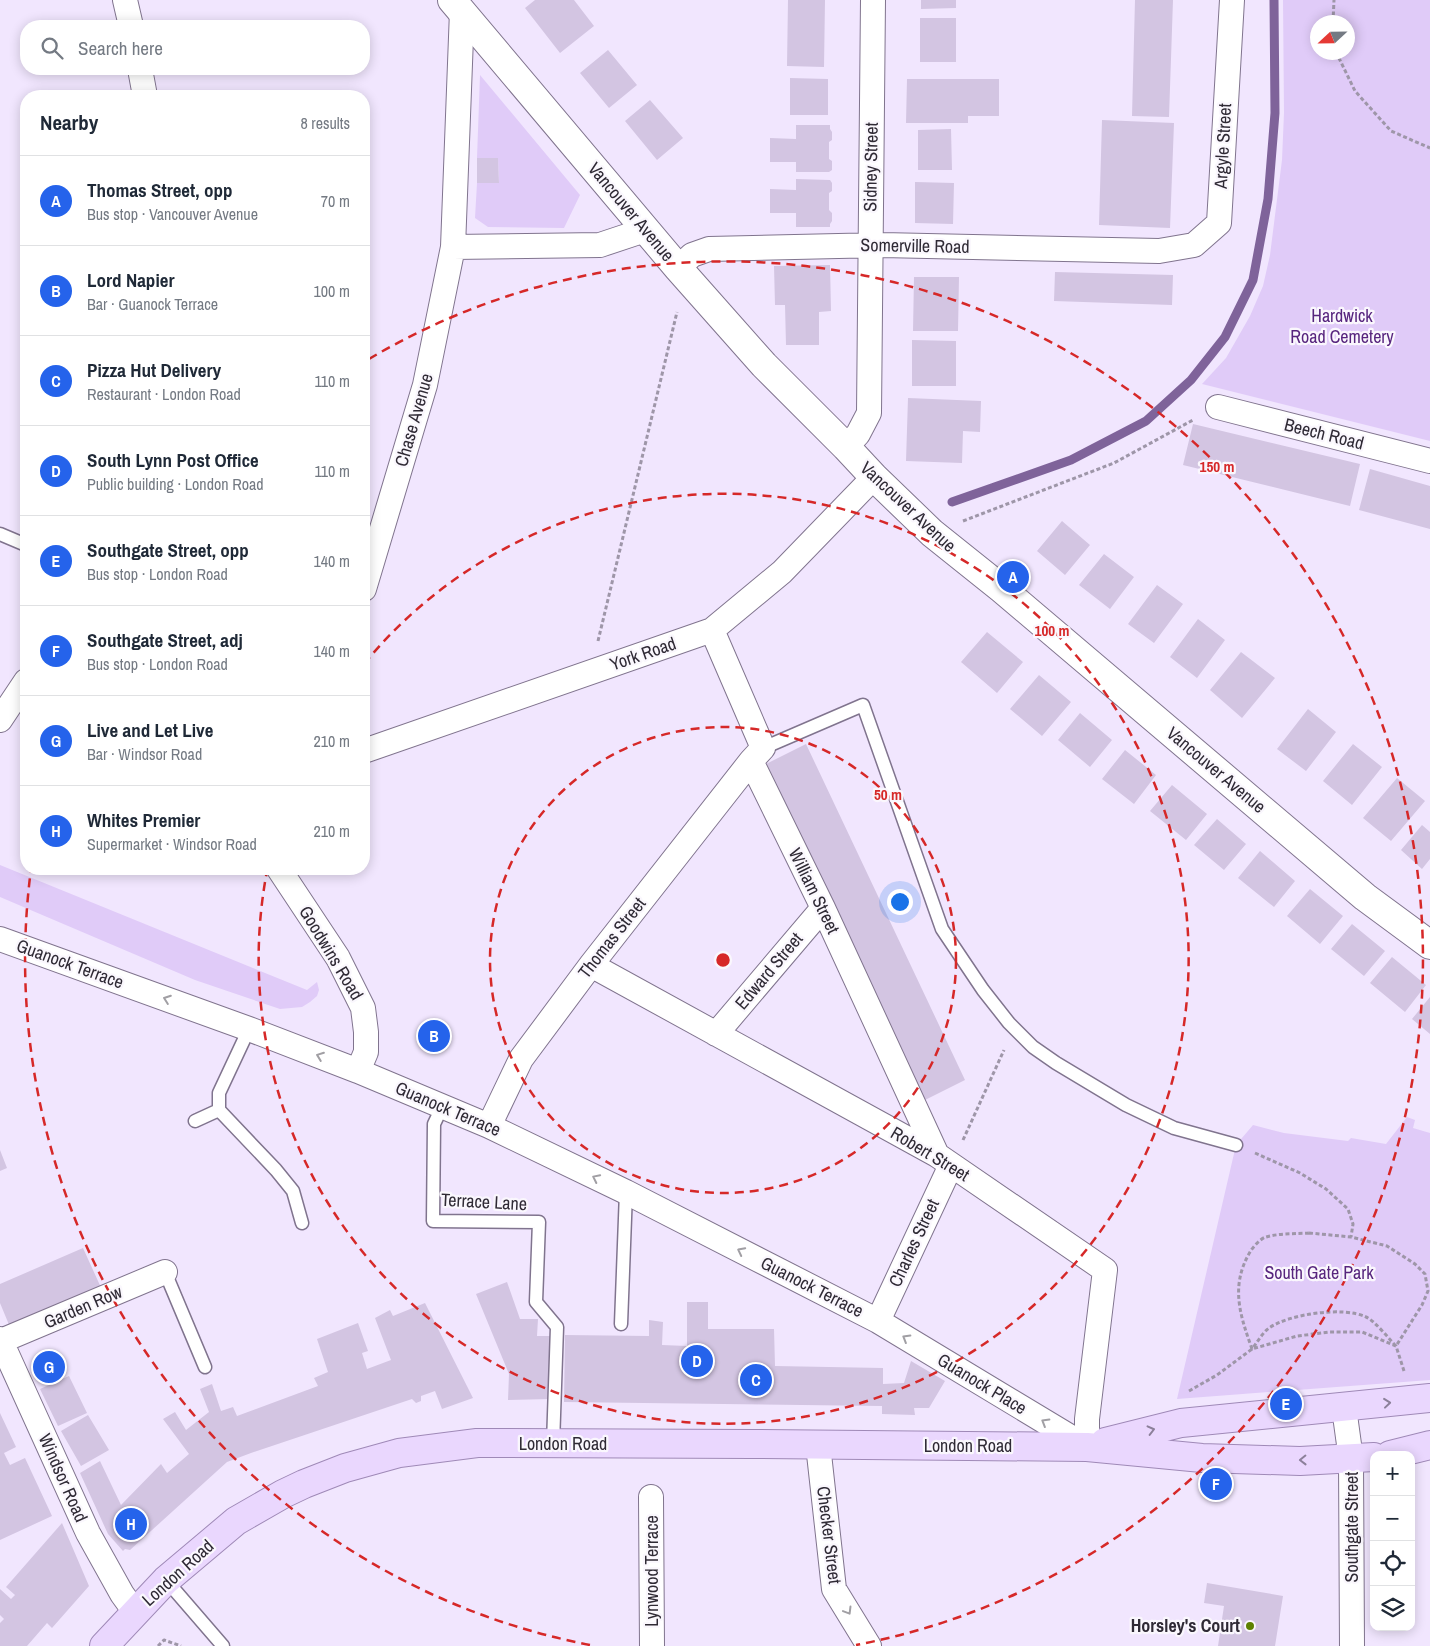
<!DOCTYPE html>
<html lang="en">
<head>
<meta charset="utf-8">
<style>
	body { margin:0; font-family:"Archivo Narrow",sans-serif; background:#f2f2f3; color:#1f2937 }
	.controls { position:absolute; right:15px; bottom:15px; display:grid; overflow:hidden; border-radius:10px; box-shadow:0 2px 12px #0003 }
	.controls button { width:45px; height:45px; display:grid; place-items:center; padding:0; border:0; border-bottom:1px solid #e0e1e3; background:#fff; color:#1f2937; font:25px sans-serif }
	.compass { position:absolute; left:1310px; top:15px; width:45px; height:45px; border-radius:50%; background:#fff; box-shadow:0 2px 12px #0003; rotate:248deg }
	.you { position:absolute; left:899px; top:901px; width:18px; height:18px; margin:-12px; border:4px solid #fff; border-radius:50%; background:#1a73e8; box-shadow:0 0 0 8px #1a73e833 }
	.badge { display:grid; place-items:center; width:32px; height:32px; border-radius:50%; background:#2563eb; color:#fff; font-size:16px; font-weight:700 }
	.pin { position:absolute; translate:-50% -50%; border:2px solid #fff; box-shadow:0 1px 5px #0006 }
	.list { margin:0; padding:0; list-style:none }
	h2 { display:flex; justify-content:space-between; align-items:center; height:65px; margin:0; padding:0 20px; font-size:21px }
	h2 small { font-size:16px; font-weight:400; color:#747a83 }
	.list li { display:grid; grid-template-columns:32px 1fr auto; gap:15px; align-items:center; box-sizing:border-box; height:90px; padding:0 20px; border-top:1px solid #e0e1e3 }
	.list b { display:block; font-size:19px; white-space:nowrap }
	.list p { margin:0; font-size:16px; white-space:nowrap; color:#747a83 }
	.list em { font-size:16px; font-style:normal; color:#747a83 }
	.icon { flex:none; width:28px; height:28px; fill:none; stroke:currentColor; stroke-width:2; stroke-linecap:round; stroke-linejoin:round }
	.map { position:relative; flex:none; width:1430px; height:1646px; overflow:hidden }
	.search { position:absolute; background:#fff; box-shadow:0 2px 12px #0003; left:20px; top:20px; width:350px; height:55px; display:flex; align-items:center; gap:12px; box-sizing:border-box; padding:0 18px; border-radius:20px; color:#747a83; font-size:19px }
	.panel { position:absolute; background:#fff; box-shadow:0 2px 12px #0003; left:20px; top:90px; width:350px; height:785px; border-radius:20px }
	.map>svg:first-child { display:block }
	.green { fill:#e0cbf8; fill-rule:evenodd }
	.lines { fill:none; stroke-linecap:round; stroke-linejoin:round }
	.stream { stroke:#7f639a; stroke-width:9 }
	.building { fill:#d3c5e2 }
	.service-casing { stroke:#80748e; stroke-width:15 }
	.minor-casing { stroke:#80748e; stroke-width:26 }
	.secondary-casing { stroke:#80748e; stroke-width:30 }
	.primary-casing { stroke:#9f89b7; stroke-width:30 }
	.path { stroke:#9e96a8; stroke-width:3; stroke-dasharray:4 2.5; stroke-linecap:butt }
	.service { stroke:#fff; stroke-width:12 }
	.minor { stroke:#fff; stroke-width:24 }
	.secondary { stroke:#fff; stroke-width:28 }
	.primary { stroke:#ead7fe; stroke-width:28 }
	.oneway { stroke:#a19fa4 }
	.oneway2 { stroke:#8c809a }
	.ring { fill:none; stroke:#d62828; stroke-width:2.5; stroke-dasharray:9 6 }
	.poi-dot { fill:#5d8100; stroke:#faf7fd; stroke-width:2 }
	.labels { text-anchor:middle; stroke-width:4.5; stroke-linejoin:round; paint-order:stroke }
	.street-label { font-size:18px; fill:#2f2a35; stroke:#faf7fd }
	.park-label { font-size:18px; fill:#57257e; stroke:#faf7fd }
	.poi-label { font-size:18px; font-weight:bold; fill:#2f2a35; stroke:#faf7fd; text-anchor:end }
	.centre { fill:#d62828; stroke:#faf7fd; stroke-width:2.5 }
	.ring-label { font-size:15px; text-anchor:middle; font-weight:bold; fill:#d62828; stroke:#faf7fd; stroke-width:4.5; stroke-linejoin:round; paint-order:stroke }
</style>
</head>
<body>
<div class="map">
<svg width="1430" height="1646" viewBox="0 0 1430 1646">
	<rect width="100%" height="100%" fill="#f1e6fe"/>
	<path class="green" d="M1283 0H1430V441L1202 384 1226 358 1250 316 1263 286 1270 255 1282 160 1284 113ZM1348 22V52H1318V22Z
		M480 75 580 195 564 228 488 227 475 218 477 183 499 182 498 158H477Z
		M0 865 307 990 317 982 319 990 317 996 310 1002 302 1007 280 1009 195 980 0 897Z
		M1407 1117 1415 1120 1413 1128 1430 1133V1380L1177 1399 1236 1145 1253 1125 1284 1133 1348 1141 1351 1138 1386 1144Z"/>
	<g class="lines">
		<path class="stream" d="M952 502 1071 460 1146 421 1191 380 1225 337 1253 280 1268 199 1275 113 1274 0"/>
	</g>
	<path class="building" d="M535 0H574L594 26 560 53 525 8Z
		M788 0H825L824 67 787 66Z
		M921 0H956V8L921 9Z
		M1135 0H1173L1169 117 1132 116Z
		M920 18H956V62H920Z
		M608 50 637 85 609 108 580 73Z
		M790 78 828 79V115H790Z
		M907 79H999V116H968V123H906Z
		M650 100 683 138 657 160 625 121Z
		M1102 120 1174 123 1170 228 1099 225Z
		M796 125H830V129L832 132V140L829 142V159L832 161V170L829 172H796V162H770V138L796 139Z
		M951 129 952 170H918V130Z
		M477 158H498L499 183H477Z
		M796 179 830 180 832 183V191L829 193V210L832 213V221L830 224V227H796V213H770V189L796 190Z
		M915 182 954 183 953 224 915 223Z
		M830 265 831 311 819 312V345H786L785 305H775L774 266Z
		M1055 272 1173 275 1172 305 1054 301Z
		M914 277H959L958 331H913Z
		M912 340 956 341V386H912Z
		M908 398 981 401 980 432 963 431 962 463 906 461Z
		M1193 424 1360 464 1350 506 1183 465Z
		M1370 469 1430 486V529L1359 510Z
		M1062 521 1090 545 1065 575 1037 551Z
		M1104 554 1134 577 1110 609 1079 585Z
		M1157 585 1183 604 1154 643 1128 624Z
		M1198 619 1225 640 1197 678 1170 657Z
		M987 632 1023 662 997 693 961 662Z
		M1241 652 1275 678 1242 718 1210 690Z
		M1039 675 1071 702 1042 736 1010 709Z
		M1308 709 1336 732 1306 771 1277 749Z
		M1080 713 1112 740 1090 767 1058 740Z
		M806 744 965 1080 925 1100 766 764Z
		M1353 744 1382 767 1352 805 1323 781Z
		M1125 750 1156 775 1134 804 1102 779Z
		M1397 778 1425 801 1391 841 1363 818Z
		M1172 785 1207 814 1186 840 1150 811Z
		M1217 819 1246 844 1224 870 1194 845Z
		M1422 825 1430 832V859L1422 869 1401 850Z
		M1260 851 1295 881 1274 907 1238 878Z
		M1310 889 1343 916 1320 944 1287 916Z
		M1352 924 1385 951 1364 976 1331 949Z
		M1392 957 1426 985 1405 1012 1370 983Z
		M1430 997V1034L1412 1019Z
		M0 1150 7 1168 0 1171Z
		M83 1248 103 1292 12 1332 0 1303V1284Z
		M507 1282 520 1319H538L537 1336H550V1399L508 1400 509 1374 476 1294Z
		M687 1302H708V1329H774L775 1366 883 1368V1384L904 1383 911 1361 945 1381 929 1408H914L915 1415 882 1414V1406L564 1402 565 1335 649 1336V1320L663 1322 662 1345 687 1346Z
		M425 1303 473 1398 442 1409 435 1391 421 1396V1401L416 1403 412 1399 251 1453 227 1462 130 1550 125 1549 123 1551 108 1534 80 1473 100 1461 121 1505 161 1464 167 1473 189 1454 163 1419 175 1412 186 1430 209 1412 200 1389 212 1384 221 1411 233 1407 237 1416 318 1386 314 1378 328 1372 317 1339 358 1323 368 1351 362 1353 367 1369 391 1360 375 1318 390 1310 393 1316Z
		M69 1376 87 1413 58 1426 40 1389Z
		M0 1413 16 1447 4 1453 10 1465 25 1458 52 1516 0 1540Z
		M88 1415 109 1450 81 1466 61 1431Z
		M62 1523 89 1586 52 1628 47 1623 27 1646H0V1623L4 1619 0 1615V1589L11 1599 15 1595 6 1587Z
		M1207 1583 1283 1596 1275 1646H1218L1224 1606 1204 1603Z"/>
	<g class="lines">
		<defs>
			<path id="service" d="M0 534 26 545
				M763 748 863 705 942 929 983 990 1009 1023 1033 1047 1056 1063 1126 1105 1174 1128 1236 1145
				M249 1029 219 1093V1110L276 1170 293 1191 302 1223
				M443 1105 434 1124 433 1221 539 1222 536 1302 557 1327 553 1444
				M195 1121 219 1110
				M165 1272 205 1367
				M621 1324 626 1192
				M166 1580 223 1646"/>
			<path id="minor" d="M125 0 131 26
				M140 69 145 96
				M453 247 600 245 645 230
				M678 268 692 255 709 249 882 245 1159 251 1194 245 1219 223 1232 0
				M1218 407 1430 461
				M846 447 858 434 869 413 873 0
				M364 589 425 385 453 247 462 11
				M712 630 763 748 751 761 823 908 937 1155
				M0 720 26 681
				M364 751 712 630 782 572 874 477
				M279 869 338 958 363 1008 366 1032V1052L358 1071
				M0 939 249 1029 358 1071 489 1126 626 1192 878 1321 1087 1447
				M591 965 937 1155 1105 1270 1087 1419V1447
				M716 1034 823 908
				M489 1126 521 1059 591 965 751 761
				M878 1321 951 1165
				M0 1339 88 1533 122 1594 135 1612
				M1 1341 165 1272
				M1344 1408 1351 1459 1352 1646
				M818 1445 834 1589 869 1646
				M651 1497 652 1646"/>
			<path id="secondary" d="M452 0 678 268 764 365 846 447 874 477 932 533 1002 589 1365 897 1430 945"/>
			<path id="primary" d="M1105 1442 1181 1423 1430 1398
				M1390 1455 1430 1445
				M104 1646 166 1580 236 1521 283 1494 304 1484 345 1468 399 1453 477 1443 752 1444 1087 1447 1202 1458 1300 1461 1374 1457"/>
		</defs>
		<use href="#service" class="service-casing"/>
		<use href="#minor" class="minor-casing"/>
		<use href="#secondary" class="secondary-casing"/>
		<use href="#primary" class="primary-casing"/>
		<path class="path" d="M1333 22 1334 0
			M1336 52 1355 91 1391 131 1430 148
			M963 521 1114 463 1193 420
			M598 641 677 312
			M963 1140 1004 1050
			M1255 1153 1300 1173 1326 1189 1348 1209 1353 1224 1351 1237
			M1309 1233 1351 1237 1387 1246 1415 1264 1425 1274 1428 1291 1422 1305 1396 1346C1390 1340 1374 1320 1366 1317 1344 1306 1289 1314 1269 1328 1262 1333 1257 1343 1252 1349 1240 1315 1230 1286 1250 1252 1253 1247 1261 1238 1266 1237 1280 1233 1296 1234 1309 1233Z
			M1189 1391 1217 1375 1252 1349 1297 1336 1330 1332H1362L1396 1346 1404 1371
			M158 1646 164 1640 181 1646"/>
		<use href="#service" class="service"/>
		<use href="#minor" class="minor"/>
		<use href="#secondary" class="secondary"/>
		<use href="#primary" class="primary"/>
	</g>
	<defs><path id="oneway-chevron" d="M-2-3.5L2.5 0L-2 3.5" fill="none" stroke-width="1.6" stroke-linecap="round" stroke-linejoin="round" transform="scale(1.25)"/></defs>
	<g class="oneway">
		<use href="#oneway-chevron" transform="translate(167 999) rotate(-160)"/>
		<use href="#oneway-chevron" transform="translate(320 1056) rotate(-159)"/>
		<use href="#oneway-chevron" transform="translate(596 1178) rotate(-154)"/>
		<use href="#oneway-chevron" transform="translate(741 1251) rotate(-153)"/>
		<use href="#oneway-chevron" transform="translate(906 1338) rotate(-149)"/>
		<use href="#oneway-chevron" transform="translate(1045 1422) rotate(-149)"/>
		<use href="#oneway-chevron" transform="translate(848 1611) rotate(59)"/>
	</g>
	<g class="oneway2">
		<use href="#oneway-chevron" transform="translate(1387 1403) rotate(-6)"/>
		<use href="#oneway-chevron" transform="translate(1151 1430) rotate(-14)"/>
		<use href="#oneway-chevron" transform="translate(1303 1460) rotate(179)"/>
	</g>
	<g class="ring">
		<circle cx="723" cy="960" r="233"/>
		<path d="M364 664A465 465 0 1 1 267 871"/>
		<path d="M590 1645A698 698 0 0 1 31 869M369 359A698 698 0 1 1 856 1645"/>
	</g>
	<circle class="poi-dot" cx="1250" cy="1626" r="5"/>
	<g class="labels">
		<g class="street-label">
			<text transform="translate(1223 146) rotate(-87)" y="6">Argyle Street</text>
			<text transform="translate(871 167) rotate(-89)" y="6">Sidney Street</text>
			<text transform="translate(631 212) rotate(50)" y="6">Vancouver Avenue</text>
			<text transform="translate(915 246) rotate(1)" y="6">Somerville Road</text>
			<text transform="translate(414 420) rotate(-74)" y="6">Chase Avenue</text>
			<text transform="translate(1324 434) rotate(14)" y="6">Beech Road</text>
			<text transform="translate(908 507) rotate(43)" y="6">Vancouver Avenue</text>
			<text transform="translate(643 654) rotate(-19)" y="6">York Road</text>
			<text transform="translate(1216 770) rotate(40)" y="6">Vancouver Avenue</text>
			<text transform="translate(814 891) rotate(64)" y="6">William Street</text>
			<text transform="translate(612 938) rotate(-52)" y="6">Thomas Street</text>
			<text transform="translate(331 953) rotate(59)" y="6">Goodwins Road</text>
			<text transform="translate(70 964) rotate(20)" y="6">Guanock Terrace</text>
			<text transform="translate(769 971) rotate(-50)" y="6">Edward Street</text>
			<text transform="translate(448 1109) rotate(23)" y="6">Guanock Terrace</text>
			<text transform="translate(930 1154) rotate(31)" y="6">Robert Street</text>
			<text transform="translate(484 1202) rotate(3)" y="6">Terrace Lane</text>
			<text transform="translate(914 1243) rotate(-65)" y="6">Charles Street</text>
			<text transform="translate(812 1287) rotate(27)" y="6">Guanock Terrace</text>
			<text transform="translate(83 1307) rotate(-23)" y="6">Garden Row</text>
			<text transform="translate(982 1384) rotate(31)" y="6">Guanock Place</text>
			<text x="563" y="1450">London Road</text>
			<text x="968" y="1452">London Road</text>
			<text transform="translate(63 1478) rotate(66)" y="6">Windsor Road</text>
			<text transform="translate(1352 1527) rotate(-90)" y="6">Southgate Street</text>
			<text transform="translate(829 1535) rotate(83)" y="6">Checker Street</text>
			<text transform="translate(652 1571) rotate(-90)" y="6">Lynwood Terrace</text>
			<text transform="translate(178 1573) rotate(-42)" y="6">London Road</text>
		</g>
		<g class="park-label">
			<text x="1342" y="322">Hardwick<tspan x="1342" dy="21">Road Cemetery</tspan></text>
			<text x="1319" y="1279">South Gate Park</text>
		</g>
		<g class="poi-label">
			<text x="1240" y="1632">Horsley's Court</text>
		</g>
	</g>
	<circle cx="723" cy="960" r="8" class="centre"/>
	<g class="ring-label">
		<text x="1217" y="472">150 m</text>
		<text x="1052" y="636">100 m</text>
		<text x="888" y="800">50 m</text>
	</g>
</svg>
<div class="controls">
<button>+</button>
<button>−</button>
<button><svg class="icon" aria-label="locate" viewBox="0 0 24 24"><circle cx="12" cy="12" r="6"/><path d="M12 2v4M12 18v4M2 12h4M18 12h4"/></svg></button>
<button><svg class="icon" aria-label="layers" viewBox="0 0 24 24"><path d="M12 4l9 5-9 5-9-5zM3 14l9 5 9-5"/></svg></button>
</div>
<svg class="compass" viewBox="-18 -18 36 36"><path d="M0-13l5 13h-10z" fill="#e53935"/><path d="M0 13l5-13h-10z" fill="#747a83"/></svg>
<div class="you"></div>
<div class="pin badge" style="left:1013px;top:577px">A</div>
<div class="pin badge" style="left:434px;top:1036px">B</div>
<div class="pin badge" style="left:756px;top:1380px">C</div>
<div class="pin badge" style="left:697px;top:1361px">D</div>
<div class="pin badge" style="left:1286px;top:1404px">E</div>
<div class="pin badge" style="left:1216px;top:1484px">F</div>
<div class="pin badge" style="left:49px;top:1367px">G</div>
<div class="pin badge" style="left:131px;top:1524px">H</div>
<div class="search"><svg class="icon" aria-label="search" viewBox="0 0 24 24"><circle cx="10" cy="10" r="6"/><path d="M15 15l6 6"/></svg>Search here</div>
<section class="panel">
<h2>Nearby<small>8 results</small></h2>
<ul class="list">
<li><span class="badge">A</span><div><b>Thomas Street, opp</b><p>Bus stop · Vancouver Avenue</p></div><em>70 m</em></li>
<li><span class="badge">B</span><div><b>Lord Napier</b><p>Bar · Guanock Terrace</p></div><em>100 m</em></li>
<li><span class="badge">C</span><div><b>Pizza Hut Delivery</b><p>Restaurant · London Road</p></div><em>110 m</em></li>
<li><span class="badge">D</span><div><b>South Lynn Post Office</b><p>Public building · London Road</p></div><em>110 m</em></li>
<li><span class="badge">E</span><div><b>Southgate Street, opp</b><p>Bus stop · London Road</p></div><em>140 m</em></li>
<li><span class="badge">F</span><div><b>Southgate Street, adj</b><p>Bus stop · London Road</p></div><em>140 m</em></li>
<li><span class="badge">G</span><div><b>Live and Let Live</b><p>Bar · Windsor Road</p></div><em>210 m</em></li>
<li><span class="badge">H</span><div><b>Whites Premier</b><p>Supermarket · Windsor Road</p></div><em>210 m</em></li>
</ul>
</section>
</div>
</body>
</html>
